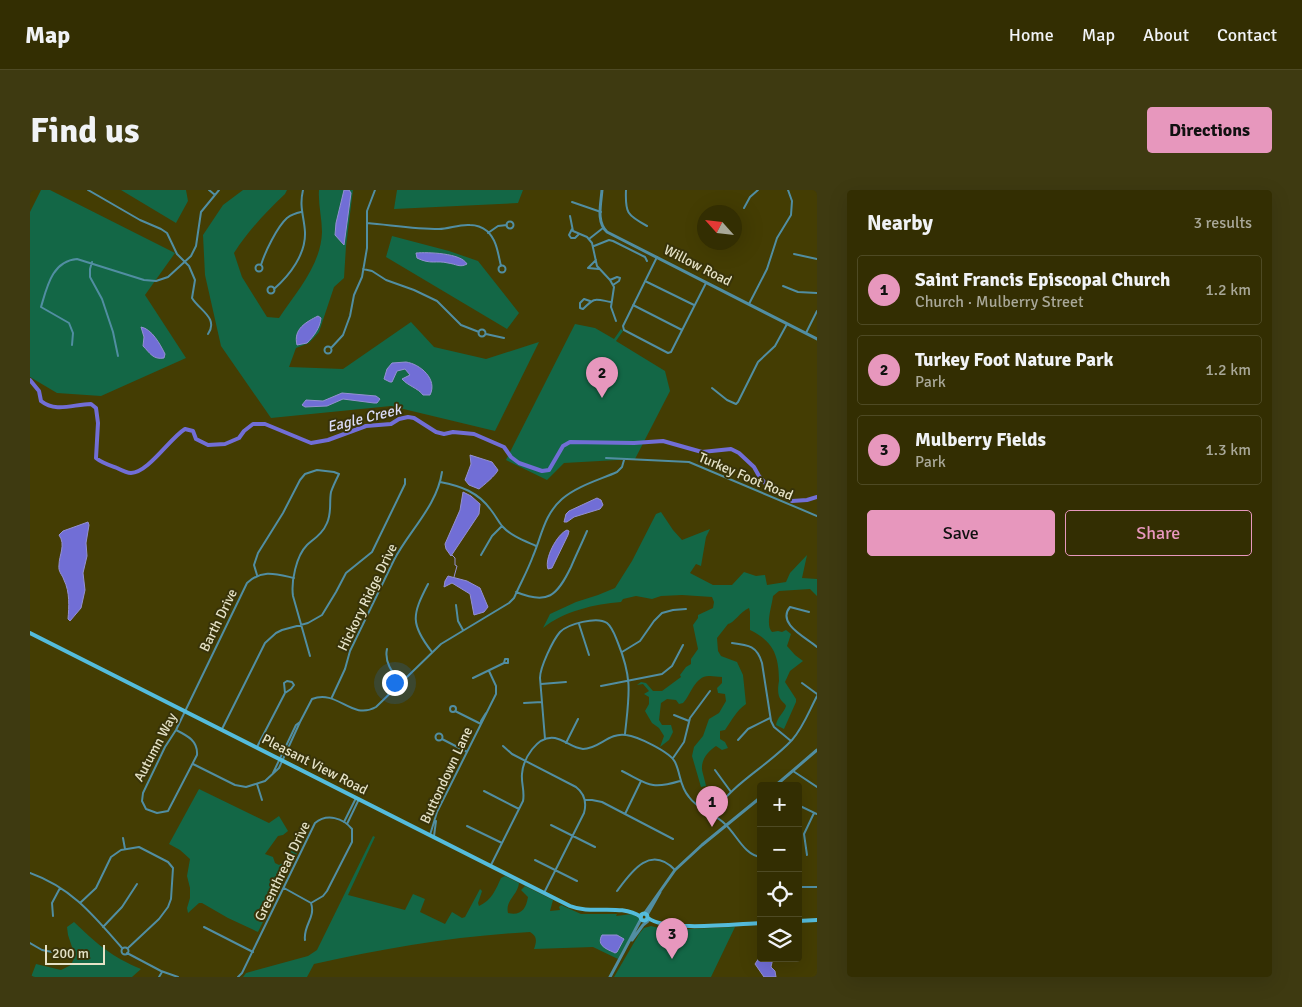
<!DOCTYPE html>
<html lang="en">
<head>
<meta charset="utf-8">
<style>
	body { margin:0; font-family:Signika,sans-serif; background:#3e3a11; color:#f1f3f6 }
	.controls { position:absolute; right:15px; bottom:15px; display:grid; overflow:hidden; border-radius:5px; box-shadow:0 5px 20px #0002 }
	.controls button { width:45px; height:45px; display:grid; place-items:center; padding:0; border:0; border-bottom:1px solid #4e4a24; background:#332e02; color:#f1f3f6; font:25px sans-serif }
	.compass { position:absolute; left:667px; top:15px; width:45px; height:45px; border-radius:50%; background:#332e02; box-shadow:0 5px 20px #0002; rotate:297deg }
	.scale { position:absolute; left:15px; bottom:12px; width:60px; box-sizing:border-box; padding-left:5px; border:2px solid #e5e2c7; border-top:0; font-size:14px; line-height:18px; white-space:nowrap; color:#e5e2c7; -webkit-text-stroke:4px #383309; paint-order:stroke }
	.you { position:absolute; left:364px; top:492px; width:18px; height:18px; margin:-12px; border:4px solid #fff; border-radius:50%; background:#1a73e8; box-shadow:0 0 0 8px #1a73e833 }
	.badge { display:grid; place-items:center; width:32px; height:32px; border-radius:50%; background:#e797bd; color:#111; font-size:16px; font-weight:700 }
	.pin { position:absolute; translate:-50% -41px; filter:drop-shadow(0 1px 2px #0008) }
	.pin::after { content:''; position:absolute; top:26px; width:18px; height:15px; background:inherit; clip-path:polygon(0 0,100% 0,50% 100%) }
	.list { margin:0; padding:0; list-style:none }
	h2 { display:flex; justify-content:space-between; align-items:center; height:65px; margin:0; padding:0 20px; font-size:21px }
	h2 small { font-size:16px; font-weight:400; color:#a9a899 }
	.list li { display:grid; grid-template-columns:32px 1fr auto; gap:15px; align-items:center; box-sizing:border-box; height:70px; margin:0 10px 10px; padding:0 10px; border:1px solid #4e4a24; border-radius:5px }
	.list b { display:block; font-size:19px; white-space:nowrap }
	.list p { margin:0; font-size:16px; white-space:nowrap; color:#a9a899 }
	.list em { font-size:16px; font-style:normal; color:#a9a899 }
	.actions { display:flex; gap:10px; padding:15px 20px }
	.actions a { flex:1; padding:11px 0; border:1px solid #e797bd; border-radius:5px; text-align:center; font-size:18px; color:#e797bd }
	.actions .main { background:#e797bd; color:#111 }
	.icon { flex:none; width:28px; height:28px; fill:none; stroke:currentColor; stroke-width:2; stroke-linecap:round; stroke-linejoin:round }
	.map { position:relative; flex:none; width:787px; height:787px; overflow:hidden; border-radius:5px }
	header { display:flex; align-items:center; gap:30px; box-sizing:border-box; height:70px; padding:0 25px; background:#332e02; border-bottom:1px solid #4e4a24 }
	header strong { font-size:24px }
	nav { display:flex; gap:28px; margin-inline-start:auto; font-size:18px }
	.intro { display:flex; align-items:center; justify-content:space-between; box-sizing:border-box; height:120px; padding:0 30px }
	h1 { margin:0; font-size:35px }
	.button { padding:12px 22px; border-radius:5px; background:#e797bd; color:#111; font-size:18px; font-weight:700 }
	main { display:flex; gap:30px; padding:0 30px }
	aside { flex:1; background:#332e02; border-radius:5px; box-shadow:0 5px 20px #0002 }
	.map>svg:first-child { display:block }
	.green { fill:#136746 }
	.water { fill:#716ed6; stroke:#9491d2 }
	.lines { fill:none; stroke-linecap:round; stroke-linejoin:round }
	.stream { stroke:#9491d2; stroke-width:1 }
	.river { stroke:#716ed6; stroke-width:4 }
	.minor { stroke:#518ea2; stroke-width:2 }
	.tertiary { stroke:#518ea2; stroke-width:3 }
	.secondary { stroke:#54bcdc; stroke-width:4 }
	.labels { text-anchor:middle; stroke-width:4; stroke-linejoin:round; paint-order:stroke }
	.street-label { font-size:14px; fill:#e5e2c7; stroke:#383309 }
	.water-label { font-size:15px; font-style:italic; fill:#dbddf9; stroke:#383309 }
</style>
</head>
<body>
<header>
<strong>Map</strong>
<nav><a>Home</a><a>Map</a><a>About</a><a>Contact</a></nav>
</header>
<div class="intro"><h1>Find us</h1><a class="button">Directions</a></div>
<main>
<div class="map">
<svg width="787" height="787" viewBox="0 0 787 787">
	<rect width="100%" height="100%" fill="#443d03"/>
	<path class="green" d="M11 0H20L145 63 115 105 156 168 71 206 27 203 0 187V22Z
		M91 0H156L158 11 146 33Z
		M213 0H257L255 4C236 22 218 41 204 63L212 87 237 127 249 128C267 101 291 75 292 42 292 28 288 14 289 0H323L316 56 314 88 304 97 289 142 279 153 266 158 259 177 313 179 381 132 404 157 456 169 509 152 465 241 361 216 241 228 191 156 175 85 173 45 193 15Z
		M367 0H493L488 13 364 19Z
		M362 46 419 61 448 71 489 123 477 139 356 67Z
		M545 134 565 138 584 149 591 139 593 141 586 151 635 181 640 201 605 269 534 273 517 290 476 270Z
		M631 322 643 340 652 350 680 339 676 347 671 376 666 374 660 383 683 395H702L714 382 726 386 735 385 737 395 756 392 760 383 777 365 772 388 787 389V406L780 399 749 401 743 406C742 416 735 435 742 442L748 441 752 442 756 440 761 444 757 456 765 465 773 471 760 481 755 492 766 509V512L754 539 746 535C747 527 754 523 756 516 755 513 752 512 751 510 747 505 748 497 749 491 749 465 743 451 720 440V422L719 418C710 422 704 433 698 434L687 448 688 461 691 466 707 472 713 485 716 514C706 521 702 530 695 540L690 541V549L695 552 698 558 692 560 686 556C677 562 669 572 673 584 674 588 675 591 676 596L671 597 662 566 664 557 673 546 679 529 689 523 696 511 695 504 688 503 687 498 692 493V487C687 487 684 486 680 486 665 485 661 505 653 513L649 514 646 510 637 509 631 513 629 530 632 535H641L643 542 639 550 630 557 634 546 629 538 622 533 615 521 619 514V507L614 504 619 501 613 494 607 495 611 492 616 493 623 501H632L651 487 650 485 656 477 661 474V469L668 459 663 435 668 428V425L683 418 684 412 682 407 652 405 631 406 622 409 606 406 593 409 591 412C565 414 534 421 513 438L520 424 546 412 568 405 585 398 602 371 626 324Z
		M169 599 239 633 249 626 258 641 253 645 248 646 235 664 243 667 245 673 249 675 257 671 261 661 258 655 276 645 228 742 198 728 172 713H169L158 723 157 718 160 708V698L157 686 160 669 150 660 139 654Z
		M343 646 345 647 318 705 375 720 383 704 395 709 390 722 415 734 422 722 432 728 435 727 450 699 452 701 448 713 449 716C462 710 466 699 471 688L475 686 489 693C488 705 475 710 478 723 491 726 496 719 498 707L491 700 495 696 523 710 520 721 530 720 529 717 531 715 551 724H587L586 726 602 724 610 729 588 769 563 757 504 759C507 751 507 746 500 742 427 746 355 758 284 774L277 787H213L216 783 278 766 287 760Z
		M44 732C67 754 82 767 111 779L102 787H1L6 774 31 780 41 775 45 766 38 745 37 737Z
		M621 736 637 740 705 737 681 787H584L609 744 614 738Z"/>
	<path class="water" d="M314 0H319L321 3 314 55 305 45 306 33Z
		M386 63C398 62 431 63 437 74 430 78 426 74 418 73 406 70 401 75 387 68Z
		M288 126 291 128C290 138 284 146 277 153L267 155C263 139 276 132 288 126Z
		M111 137C122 139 130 154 135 164L134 168C123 170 120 163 113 156L114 147Z
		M376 172C390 174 408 189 400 205H393C388 198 378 196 372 189L380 185 375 179 367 181 362 192H360L354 189 357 179 362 173Z
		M312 203 346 206 350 209 347 213H344L313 209 297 216 275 217 272 215 276 210 293 211Z
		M440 265 462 272 468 280C466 285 454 295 449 299L439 295 435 290 441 274Z
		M433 302 441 306 450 314 449 324 421 366 416 359 415 354 430 320Z
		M567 308 571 310 573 315 570 319 544 327 537 332H534L536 324 539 321Z
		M58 332 59 335 56 353 57 366 53 383 55 400 51 418 40 431 38 429C39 417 40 402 34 390 32 384 28 382 29 375 29 365 36 355 29 345L33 341Z
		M537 340 539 341 538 345 522 378 518 379C514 369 527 344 537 340Z
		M418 386 437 391 450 398 458 417 454 422 444 425 440 404 422 393 414 397 415 391Z
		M572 745H587L594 749 587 762 585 763C577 759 566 756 572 745Z
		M729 768H743L741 777 745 781 746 787H734L725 774Z"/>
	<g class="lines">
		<path class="stream" d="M422 365 425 368V375L427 376 424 387"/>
		<path class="river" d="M0 190 9 201 11 211C26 223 44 214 61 214L66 218 68 233 66 268C72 273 79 275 87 278 91 280 97 283 101 283 118 283 140 248 155 239L163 241 166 249 178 255 195 254 209 248 214 241 223 234H235L281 253 298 250 336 236 361 234 369 229 378 227 384 228 406 242 414 244 423 242 444 244 474 257 481 267 489 273 512 281 519 280 533 256 540 252 604 253 633 251 672 262 701 259 709 263 724 277 729 286 735 293 743 295 752 306 762 311 777 310 787 307"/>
		<path class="minor" d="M58 0 110 30 131 39 137 43 147 64 159 76 165 90 162 108C169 120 189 128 178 144
			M179 0 185 5
			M596 0C595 23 597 25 617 36
			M542 12 571 22
			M714 18 720 7 728 0
			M540 26 543 41 557 47 562 53 567 76 580 90 584 97 581 117 586 131
			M476.5 35a3.5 3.5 0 1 1 7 0a3.5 3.5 0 1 1-7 0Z
			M337 33C361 35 384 39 409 39 419 39 429 34 440 35 446 35 452 37 457 41 467 50 468 64 471 76
			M542 39 539 45 541 48H545L549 44
			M458 43 468 36 477 35
			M559 49 573 38
			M564 56 579 50 583 51 615 67 617 71
			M764 64 787 69
			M627 67 593 136 594 140 638 163 641 162 676 93
			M566 70 558 78 569 79
			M62 72 60 79V87L72 109 83 142 88 166
			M225.5 78a3.5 3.5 0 1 1 7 0a3.5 3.5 0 1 1-7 0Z
			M231 75C235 62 247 37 257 28 261 25 266 23 271 22
			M468.5 79a3.5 3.5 0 1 1 7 0a3.5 3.5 0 1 1-7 0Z
			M333 79 342 81 356 90 384 100 407 111 431 135 449 142
			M580 90 587 87 590 88 589 91 583 95
			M615 91 664 115
			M753 96 768 102 787 103
			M237.5 100a3.5 3.5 0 1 1 7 0a3.5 3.5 0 1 1-7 0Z
			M244 99C260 85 276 64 275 42 274 26 269 17 273 0
			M560 111 554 109 550 113V118L553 119C565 107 564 109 581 112
			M719 114 737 79 747 48 761 25 762 11 758 0
			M603 115 652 140
			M448.5 143a3.5 3.5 0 1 1 7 0a3.5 3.5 0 1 1-7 0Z
			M776 143 787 121
			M456 144 474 148
			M42 155 43 143 39 133 11 117C17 97 22 71 47 69L114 90 126 91 138 87 161 66 166 56 171 22 189 0
			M294.5 160a3.5 3.5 0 1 1 7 0a3.5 3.5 0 1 1-7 0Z
			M301 158 313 145 320 126 324 105 332 87 337 58V21L345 0
			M682 198 697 210 706 214 708 212 728 172 745 156 757 134
			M576 268 659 272 787 326
			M410 292C431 296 448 302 461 320 465 325 468 331 472 336 481 346 495 351 506 356
			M451 365 462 346 472 336
			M227 385 224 375 228 363 253 323 270 290 275 284 287 280 304 282 309 284C306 290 303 296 301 302 299 313 302 322 297 333 293 343 285 348 277 355 266 366 261 392 263 406L280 466
			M398 394C382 425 380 434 402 462
			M486 402C518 415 527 406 541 377 546 365 552 353 557 341
			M426 415 428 431 433 440
			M779 422 760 417C746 434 777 448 787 457
			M549 434 559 465
			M702 453C719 455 727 456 732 473L741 531 744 537 761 551
			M357 459C354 473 363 483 371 493
			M592 462 610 451 624 431 632 423 643 420 656 419
			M475 469H478V473H474Z
			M443 488 474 473
			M772 493 787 504
			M511 494 536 492
			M571 496 632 484 642 476 653 455
			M302 507 315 479 320 461 364 370C379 341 407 316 412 282
			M494 513 512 512
			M420 519a3 3 0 1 1 6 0a3 3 0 1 1-6 0Z
			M425 521 451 534
			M644 525 659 531
			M451 534V531L456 523
			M192 539 235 453 246 443 252 440 278 433 292 425 306 402 316 383 342 362 375 294V289
			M146 540C158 546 168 551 167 565L138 621 127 623 116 619 112 611 113 603 135 557 146 540 217 393C232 379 246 384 264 388
			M405.5 547a3.5 3.5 0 1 1 7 0a3.5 3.5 0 1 1-7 0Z
			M412 549 437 562
			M515 549 510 488C510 477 523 450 530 442 538 434 567 426 577 433 583 438 585 446 588 453 603 490 599 505 595 544
			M708 550 718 539 740 528
			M536 553 548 529
			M473 556 482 564 546 597C555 604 557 612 554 623L514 703
			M227 557 255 503 261 499 264 495 262 492 257 491 254 493 255 503
			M643 568 654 552 660 528 680 501
			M163 574 205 595 216 597 235 591 249 578 270 532 282 509C308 499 321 531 346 517L411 454 479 413 484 408C490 394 498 380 503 366 512 345 514 325 532 309 547 296 569 290 587 282L592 277 594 270
			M685 580 701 602
			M592 581C618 594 620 600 650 591
			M763 581 787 597
			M243 583 266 535 270 532
			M227 594 232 610
			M454 601 489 619
			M555 610H562L572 612 643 649
			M768 615 787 624
			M595 624 611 591
			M682 625C702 593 737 577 762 550 774 536 779 521 787 506
			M314 632 326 608
			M317 634 329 609
			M521 635 565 657
			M437 636 472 653
			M400 645 407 622 466 504V496L459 481
			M404 646 406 631
			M93 648 95 659
			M777 665 774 644 784 623
			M505 670 547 691
			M461 675 493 611C495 601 491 593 492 584 493 569 507 545 525 548 535 550 542 558 553 559 569 559 579 542 596 545 607 546 640 562 645 572 651 584 649 595 659 607 668 620 684 623 695 634 707 645 714 665 731 667
			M0 683C42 698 64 726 92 758
			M768 697H787
			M254 698 281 713C286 728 273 735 275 750
			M587 701C601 682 620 654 645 680
			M50 713 66 698 81 667 91 660 109 657 138 672 143 678 141 709 138 717 129 729 98 758
			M23 726 22 713 30 698
			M73 737 92 717 107 694
			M174 737 223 762
			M0 753 12 760 27 763
			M91.5 761a3.5 3.5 0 1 1 7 0a3.5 3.5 0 1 1-7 0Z
			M97 763 131 781 148 787
			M129 787 132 782
			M208 787 212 783 285 633C297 623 313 628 322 639V652L297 701 293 706 281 713"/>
		<path class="tertiary" d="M572 0C571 14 566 32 577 42L787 149
			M745 596 787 560
			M614 724 645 680 672 655 731 607
			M617 725 630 702
			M602 750 613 735 618 731
			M580 787 611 729"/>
		<path class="secondary" d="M0 443 540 716C562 725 590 713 611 727
			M610.5 727a3.5 3.5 0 1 1 7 0a3.5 3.5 0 1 1-7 0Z
			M618 728C637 742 705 734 731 733
			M768 731 787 730"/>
	</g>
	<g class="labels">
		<g class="street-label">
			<text transform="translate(668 75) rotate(27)" y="5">Willow Road</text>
			<text transform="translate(716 286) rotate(23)" y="5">Turkey Foot Road</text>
			<text transform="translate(337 407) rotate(-64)" y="5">Hickory Ridge Drive</text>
			<text transform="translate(188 430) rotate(-64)" y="5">Barth Drive</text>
			<text transform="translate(125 557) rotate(-62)" y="5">Autumn Way</text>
			<text transform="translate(285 574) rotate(27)" y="5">Pleasant View Road</text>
			<text transform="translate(416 585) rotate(-65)" y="5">Buttondown Lane</text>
			<text transform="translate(252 681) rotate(-64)" y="5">Greenthread Drive</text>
		</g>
		<g class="water-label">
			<text transform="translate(334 228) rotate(-14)" y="5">Eagle Creek</text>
		</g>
	</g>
</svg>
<div class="controls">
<button>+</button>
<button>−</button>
<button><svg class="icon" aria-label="locate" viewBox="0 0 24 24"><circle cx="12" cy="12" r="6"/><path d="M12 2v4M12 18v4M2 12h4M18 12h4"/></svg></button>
<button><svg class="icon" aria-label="layers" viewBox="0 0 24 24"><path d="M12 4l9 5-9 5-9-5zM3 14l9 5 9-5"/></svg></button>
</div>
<svg class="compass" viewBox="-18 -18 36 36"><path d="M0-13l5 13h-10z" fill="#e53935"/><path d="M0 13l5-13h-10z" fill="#a9a899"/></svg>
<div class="scale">200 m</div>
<div class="you"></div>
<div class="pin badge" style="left:682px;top:637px">1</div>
<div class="pin badge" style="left:572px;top:208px">2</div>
<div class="pin badge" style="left:642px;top:769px">3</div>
</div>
<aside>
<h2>Nearby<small>3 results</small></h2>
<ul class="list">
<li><span class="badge">1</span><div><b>Saint Francis Episcopal Church</b><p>Church · Mulberry Street</p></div><em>1.2 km</em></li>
<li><span class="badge">2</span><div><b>Turkey Foot Nature Park</b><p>Park</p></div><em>1.2 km</em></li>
<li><span class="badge">3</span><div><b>Mulberry Fields</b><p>Park</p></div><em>1.3 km</em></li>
</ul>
<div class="actions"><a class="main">Save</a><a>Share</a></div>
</aside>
</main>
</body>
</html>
